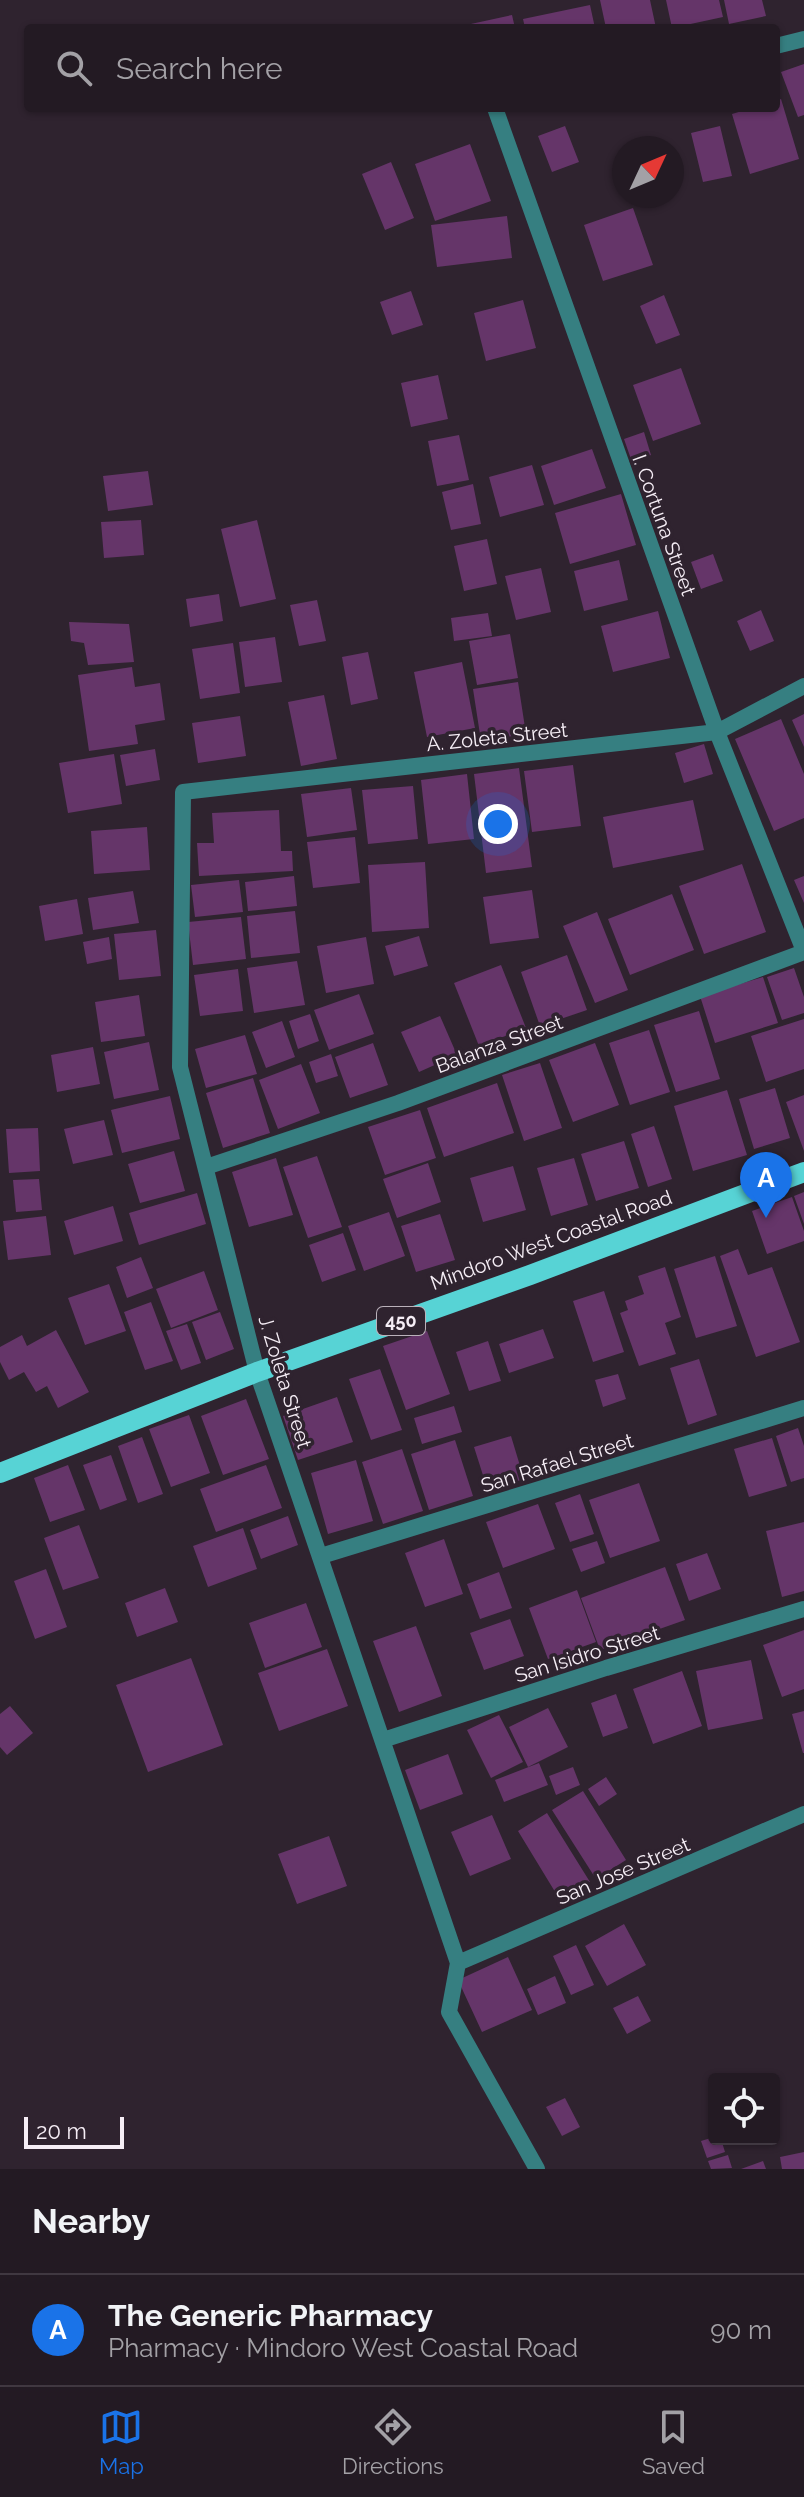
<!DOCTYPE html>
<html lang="en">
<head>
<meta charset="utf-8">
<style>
	body { margin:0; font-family:Raleway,sans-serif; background:#2b232b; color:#f1f3f6 }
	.controls { position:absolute; right:24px; bottom:24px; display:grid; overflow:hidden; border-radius:8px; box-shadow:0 2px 6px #0004 }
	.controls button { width:72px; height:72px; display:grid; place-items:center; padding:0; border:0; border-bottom:2px solid #403841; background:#231a23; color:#f1f3f6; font:40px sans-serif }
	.compass { position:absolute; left:612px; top:136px; width:72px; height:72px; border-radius:50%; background:#231a23; box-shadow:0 2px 6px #0004; rotate:46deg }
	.scale { position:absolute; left:24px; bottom:20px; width:100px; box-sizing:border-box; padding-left:8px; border:4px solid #f6eef6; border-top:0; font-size:22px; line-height:28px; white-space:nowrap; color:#f6eef6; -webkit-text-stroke:6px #2f232f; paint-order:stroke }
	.you { position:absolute; left:498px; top:824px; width:28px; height:28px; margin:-20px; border:6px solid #fff; border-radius:50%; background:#1a73e8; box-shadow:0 0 0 12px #1a73e833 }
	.badge { display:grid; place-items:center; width:52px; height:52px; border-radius:50%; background:#1a73e8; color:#fff; font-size:26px; font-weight:700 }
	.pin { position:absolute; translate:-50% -66px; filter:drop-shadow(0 2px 4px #0008) }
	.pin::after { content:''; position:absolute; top:42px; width:28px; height:24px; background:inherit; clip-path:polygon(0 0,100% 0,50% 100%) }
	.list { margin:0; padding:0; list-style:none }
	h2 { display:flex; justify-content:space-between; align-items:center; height:104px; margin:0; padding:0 32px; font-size:34px }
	h2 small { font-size:26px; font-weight:400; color:#a3a1a6 }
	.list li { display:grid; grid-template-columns:52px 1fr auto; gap:24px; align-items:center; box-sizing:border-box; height:112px; padding:0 32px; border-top:2px solid #403841 }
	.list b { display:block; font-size:30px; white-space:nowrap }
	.list p { margin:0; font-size:26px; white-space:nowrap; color:#a3a1a6 }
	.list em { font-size:26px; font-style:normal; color:#a3a1a6 }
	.icon { flex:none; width:44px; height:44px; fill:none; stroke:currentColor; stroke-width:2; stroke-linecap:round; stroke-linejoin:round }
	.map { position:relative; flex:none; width:804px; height:2169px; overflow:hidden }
	.search { position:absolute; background:#231a23; box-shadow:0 2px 6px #0004; left:24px; right:24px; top:24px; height:88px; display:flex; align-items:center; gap:20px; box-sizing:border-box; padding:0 28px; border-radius:8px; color:#a3a1a6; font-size:30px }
	.sheet { height:216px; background:#231a23 }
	nav { display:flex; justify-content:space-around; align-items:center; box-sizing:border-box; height:112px; border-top:2px solid #403841; background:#231a23; font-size:22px; color:#a3a1a6 }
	nav a { display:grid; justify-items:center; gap:4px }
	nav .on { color:#1a73e8 }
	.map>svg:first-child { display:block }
	.building { fill:#653569 }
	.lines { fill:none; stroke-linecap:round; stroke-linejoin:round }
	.minor { stroke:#367f81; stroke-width:16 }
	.primary { stroke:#57d3d5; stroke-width:20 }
	.labels { text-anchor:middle; stroke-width:7; stroke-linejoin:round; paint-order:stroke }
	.shield { fill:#2f232f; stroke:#bab1ba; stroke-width:2 }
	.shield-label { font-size:18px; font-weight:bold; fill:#f6eef6 }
	.street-label { font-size:20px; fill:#f6eef6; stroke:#2f232f }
</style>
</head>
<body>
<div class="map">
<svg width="804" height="2169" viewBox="0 0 804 2169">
	<rect width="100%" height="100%" fill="#2f232f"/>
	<path class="building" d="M600 0H650L656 28H606Z
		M666 0H719L723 17 672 28Z
		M724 0H762L766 16 729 24Z
		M590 5 595 28H525L523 19Z
		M512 15 515 28H457V27Z
		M804 64V115L798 117 781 72Z
		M781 99 799 159 750 174 732 114 752 108H776V101Z
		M565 126 579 162 552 172 538 136Z
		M720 126 732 176 703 182 691 133Z
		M470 144 491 201 435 221 415 164Z
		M391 162 414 218 385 230 362 174Z
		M633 208 653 265 603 281 584 225Z
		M507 216 512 258 437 267 431 225Z
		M411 291 423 325 392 335 380 302Z
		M664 295 680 335 656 344 640 306Z
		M523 300 536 348 486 361 474 313Z
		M681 368 701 424 653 441 633 385Z
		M438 375 448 419 411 427 401 383Z
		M644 432 651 455 632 462 624 439Z
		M459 435 469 480 437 486 428 441Z
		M592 449 606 488 554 505 541 466Z
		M532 465 544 505 500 517 489 477Z
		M148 471 153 505 108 511 103 476Z
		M473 484 481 524 451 530 442 492Z
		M621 494 636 545 570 564 555 513Z
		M141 520 144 555 104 558 101 522Z
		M257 520 276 599 240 607 221 529Z
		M487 539 497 584 464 591 454 546Z
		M713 554 723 581 701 589 691 562Z
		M619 560 628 600 584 611 574 571Z
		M541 568 551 612 516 620 505 576Z
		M219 594 223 621 190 627 186 599Z
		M317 600 326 641 299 646 290 605Z
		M761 610 774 641 750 651 737 621Z
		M658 611 670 658 613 672 601 626Z
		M488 613 492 636 454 641 451 618Z
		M69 622 129 624 134 662 88 665 84 643 71 641Z
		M510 634 518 678 477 685 469 641Z
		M275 637 282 682 245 687 239 642Z
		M233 643 240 693 200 699 192 649Z
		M368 652 378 699 351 705 342 657Z
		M462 662 475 728 427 737 414 672Z
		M132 667 135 687 160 683 165 720 135 725 138 744 89 751 78 675Z
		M518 682 526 734 481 741 473 689Z
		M324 695 337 759 301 766 288 702Z
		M804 714V747L792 720Z
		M240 716 246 756 198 763 192 723Z
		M781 719 804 774V818L774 831 735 739Z
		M704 744 713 774 684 783 675 753Z
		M155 749 160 780 126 786 120 755Z
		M114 754 122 804 68 813 59 763Z
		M573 765 581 826 532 832 524 771Z
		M519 768 532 867 486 873 474 774Z
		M467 774 474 839 428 844 421 780Z
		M413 786 418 839 368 844 362 790Z
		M351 788 357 830 307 837 301 794Z
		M693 800 704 850 613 868 603 817Z
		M279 810 281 851H292L293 871 199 876 197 843H214L212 813Z
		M147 827 150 870 94 874 91 831Z
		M355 837 360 883 313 888 307 842Z
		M425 862 429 928 372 932 368 865Z
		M742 864 766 932 704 954 679 886Z
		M294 876 297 906 248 911 245 882Z
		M804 876V903L794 880Z
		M239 880 243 912 195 917 191 885Z
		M532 890 539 938 490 944 483 897Z
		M133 891 139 923 93 930 88 898Z
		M672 894 694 950 630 975 608 919Z
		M77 899 83 934 45 941 39 906Z
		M295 911 300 953 251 958 247 916Z
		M597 912 628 990 595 1003 563 926Z
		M241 917 246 959 193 965 188 922Z
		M156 930 161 976 119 980 114 934Z
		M419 936 428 966 394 976 385 946Z
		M109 937 112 959 87 964 83 942Z
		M366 937 374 984 326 993 317 946Z
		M567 955 587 1010 540 1026 521 972Z
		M297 961 305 1005 254 1013 247 968Z
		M501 965 526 1028 479 1046 454 983Z
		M794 968 804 997V1013L782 1020 767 977Z
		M238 969 243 1011 200 1016 194 975Z
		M763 977 778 1023 715 1043 700 996Z
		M359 994 374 1034 329 1050 314 1010Z
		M139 995 145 1036 101 1042 95 1002Z
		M699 1011 720 1079 676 1092 654 1025Z
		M310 1014 319 1041 298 1049 289 1021Z
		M440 1016 457 1055 419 1072 401 1032Z
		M804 1019V1069L766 1082 751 1036Z
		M282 1021 295 1057 266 1068 252 1032Z
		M649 1030 670 1092 630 1105 609 1043Z
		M245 1035 257 1074 206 1088 195 1049Z
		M149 1042 159 1090 114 1099 104 1052Z
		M373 1043 388 1085 350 1098 335 1057Z
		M595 1043 619 1105 573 1122 549 1060Z
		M93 1047 100 1084 57 1092 51 1055Z
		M331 1054 338 1076 316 1083 309 1062Z
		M540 1063 562 1128 524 1141 502 1075Z
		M301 1064 320 1113 278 1129 259 1080Z
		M253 1078 270 1133 223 1148 206 1093Z
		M497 1083 514 1133 444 1157 427 1108Z
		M775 1088 790 1138 754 1149 739 1099Z
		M727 1090 747 1155 693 1171 674 1106Z
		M804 1095V1151L786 1102Z
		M170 1096 180 1139 122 1153 111 1110Z
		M420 1110 436 1158 385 1175 368 1127Z
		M104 1120 113 1155 73 1164 64 1129Z
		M654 1126 672 1179 648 1187 631 1134Z
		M38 1128 40 1171 9 1173 6 1129Z
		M624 1141 639 1188 596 1201 581 1154Z
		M174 1151 185 1191 140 1203 128 1164Z
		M317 1156 342 1227 308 1238 283 1167Z
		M276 1158 293 1215 249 1227 232 1172Z
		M574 1158 588 1205 551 1216 537 1168Z
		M428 1163 441 1202 397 1218 383 1179Z
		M513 1166 526 1210 483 1222 470 1178Z
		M39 1179 42 1210 16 1212 13 1180Z
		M804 1192V1224L794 1196Z
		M197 1193 206 1224 139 1245 129 1213Z
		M792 1197 804 1231V1241L767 1254 752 1211Z
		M113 1206 123 1241 74 1255 64 1221Z
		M389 1212 405 1256 364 1271 348 1226Z
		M440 1214 455 1260 416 1272 401 1226Z
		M46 1216 51 1255 8 1260 3 1221Z
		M343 1233 356 1270 322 1282 309 1245Z
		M738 1249 748 1275 772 1267 800 1342 756 1357 720 1256Z
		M715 1256 737 1326 696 1338 674 1269Z
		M141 1257 153 1288 127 1298 116 1267Z
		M665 1267 681 1317 665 1323 676 1354 639 1366 620 1313 628 1310 625 1301 644 1294 638 1276Z
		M204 1271 218 1310 171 1328 156 1289Z
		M109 1284 126 1331 85 1345 68 1298Z
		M604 1291 624 1352 593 1362 573 1301Z
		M151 1302 173 1361 145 1370 124 1312Z
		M220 1312 234 1349 206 1360 192 1322Z
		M187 1324 201 1363 181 1370 166 1331Z
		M543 1329 554 1358 509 1373 499 1344Z
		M56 1330 89 1392 58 1408 47 1386 36 1392 24 1372 9 1380 0 1362V1347L22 1335 27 1346Z
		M427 1331 450 1394 406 1410 383 1346Z
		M488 1341 501 1381 469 1391 456 1352Z
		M699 1359 717 1415 688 1425 670 1368Z
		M380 1369 402 1430 371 1440 349 1379Z
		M618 1374 626 1399 603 1407 595 1380Z
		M337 1397 353 1442 298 1460 283 1416Z
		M246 1399 269 1459 223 1475 201 1416Z
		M454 1406 462 1432 422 1444 414 1418Z
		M189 1415 210 1473 171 1487 149 1429Z
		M798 1428 804 1446V1478L791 1482 776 1436Z
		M511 1436 524 1479 488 1491 474 1447Z
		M142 1437 163 1494 138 1503 118 1446Z
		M772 1438 787 1486 749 1497 734 1449Z
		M455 1440 473 1496 429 1510 411 1454Z
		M402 1449 423 1511 383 1524 362 1462Z
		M111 1455 127 1500 100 1510 83 1465Z
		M356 1460 373 1521 328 1534 311 1473Z
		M68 1465 85 1510 50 1522 34 1478Z
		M266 1465 282 1508 216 1532 200 1489Z
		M639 1483 660 1541 610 1558 589 1500Z
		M580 1494 594 1534 570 1542 555 1503Z
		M538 1504 555 1549 503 1568 486 1522Z
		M288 1516 298 1545 261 1559 250 1530Z
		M804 1522V1591L782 1597 766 1531Z
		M79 1525 99 1578 63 1590 44 1538Z
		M243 1528 257 1569 208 1587 193 1546Z
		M444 1539 463 1594 425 1607 405 1553Z
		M597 1541 605 1563 581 1572 572 1549Z
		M707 1553 721 1589 689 1601 676 1564Z
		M665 1567 685 1620 600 1650 581 1598Z
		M46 1569 67 1627 35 1639 14 1581Z
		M499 1572 512 1608 480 1619 467 1584Z
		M165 1588 178 1622 137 1637 125 1603Z
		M577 1590 596 1642 548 1659 529 1608Z
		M306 1603 322 1647 265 1668 249 1623Z
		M510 1619 524 1656 484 1670 470 1633Z
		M416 1626 442 1696 399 1712 373 1641Z
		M804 1630V1689L782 1697 763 1645Z
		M327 1649 348 1706 279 1731 258 1673Z
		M191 1658 223 1745 148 1772 116 1685Z
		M751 1660 763 1719 708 1730 696 1671Z
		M682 1671 702 1726 653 1744 633 1689Z
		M616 1694 628 1728 603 1737 591 1703Z
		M10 1706 33 1733 7 1755 0 1747V1714Z
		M548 1708 568 1747 528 1767 509 1727Z
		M804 1711V1753H803L792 1714Z
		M499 1715 523 1762 491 1778 467 1730Z
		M448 1754 463 1794 420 1810 405 1770Z
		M539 1763 548 1785 504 1802 495 1780Z
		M573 1767 580 1785 556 1795 549 1776Z
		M606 1777 617 1794 599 1806 588 1789Z
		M583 1791 626 1860 596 1879 552 1810Z
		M547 1813 590 1882 560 1900 518 1831Z
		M492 1815 511 1859 470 1876 451 1832Z
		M329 1836 347 1886 297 1904 278 1854Z
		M624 1924 646 1965 607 1986 585 1946Z
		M576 1945 594 1985 571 1995 553 1956Z
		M508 1957 532 2010 482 2032 458 1980Z
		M555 1976 566 2003 538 2015 527 1989Z
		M638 1996 651 2021 627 2034 613 2008Z
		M565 2098 580 2127 562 2136 546 2107Z
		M714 2137 721 2139 725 2152 707 2158 701 2141Z
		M804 2152V2169H782L780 2157Z
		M728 2155 732 2168 711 2169 708 2161Z
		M763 2161 766 2169H741Z"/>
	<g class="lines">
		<path class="minor" d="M776 46 804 39
			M495 108 717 732 804 951
			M206 1167 398 1103 804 952
			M321 1556 804 1408
			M383 1740 606 1668 804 1609
			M458 1963 804 1814
			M537 2169 449 2012 458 1963 257 1372 180 1067 183 792 717 732 804 686"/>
		<path class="primary" d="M0 1473 257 1372 530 1275 804 1172"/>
	</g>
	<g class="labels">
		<rect class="shield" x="377" y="1307" width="48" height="28" rx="6"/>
		<g class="shield-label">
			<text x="401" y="1327">450</text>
		</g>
		<g class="street-label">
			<text transform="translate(664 525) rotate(70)" y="7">I. Cortuna Street</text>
			<text transform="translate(497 737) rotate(-6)" y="7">A. Zoleta Street</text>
			<text transform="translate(499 1044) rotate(-20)" y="7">Balanza Street</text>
			<text transform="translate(551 1240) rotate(-20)" y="7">Mindoro West Coastal Road</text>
			<text transform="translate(285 1382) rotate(73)" y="7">J. Zoleta Street</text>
			<text transform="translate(557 1463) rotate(-17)" y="7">San Rafael Street</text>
			<text transform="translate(587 1654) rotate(-17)" y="7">San Isidro Street</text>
			<text transform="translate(623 1871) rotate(-23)" y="7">San Jose Street</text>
		</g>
	</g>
</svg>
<div class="controls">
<button><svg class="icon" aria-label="locate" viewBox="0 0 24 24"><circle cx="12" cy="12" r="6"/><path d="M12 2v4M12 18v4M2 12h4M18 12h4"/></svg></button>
</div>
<svg class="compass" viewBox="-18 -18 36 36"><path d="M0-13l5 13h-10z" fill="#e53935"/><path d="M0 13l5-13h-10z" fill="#a3a1a6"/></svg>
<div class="scale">20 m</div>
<div class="you"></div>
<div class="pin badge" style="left:766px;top:1218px">A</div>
<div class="search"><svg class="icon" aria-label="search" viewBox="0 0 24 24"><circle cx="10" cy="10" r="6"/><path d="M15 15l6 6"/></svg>Search here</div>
</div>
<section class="sheet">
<h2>Nearby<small></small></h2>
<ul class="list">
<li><span class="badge">A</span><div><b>The Generic Pharmacy</b><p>Pharmacy · Mindoro West Coastal Road</p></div><em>90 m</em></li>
</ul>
</section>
<nav>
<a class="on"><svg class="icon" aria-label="map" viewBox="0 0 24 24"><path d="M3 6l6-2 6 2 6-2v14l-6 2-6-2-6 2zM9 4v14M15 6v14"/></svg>Map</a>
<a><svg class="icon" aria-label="directions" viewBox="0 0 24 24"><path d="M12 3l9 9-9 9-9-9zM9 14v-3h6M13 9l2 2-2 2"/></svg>Directions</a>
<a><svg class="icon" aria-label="saved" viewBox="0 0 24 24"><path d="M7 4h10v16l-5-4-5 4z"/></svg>Saved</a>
</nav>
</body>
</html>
